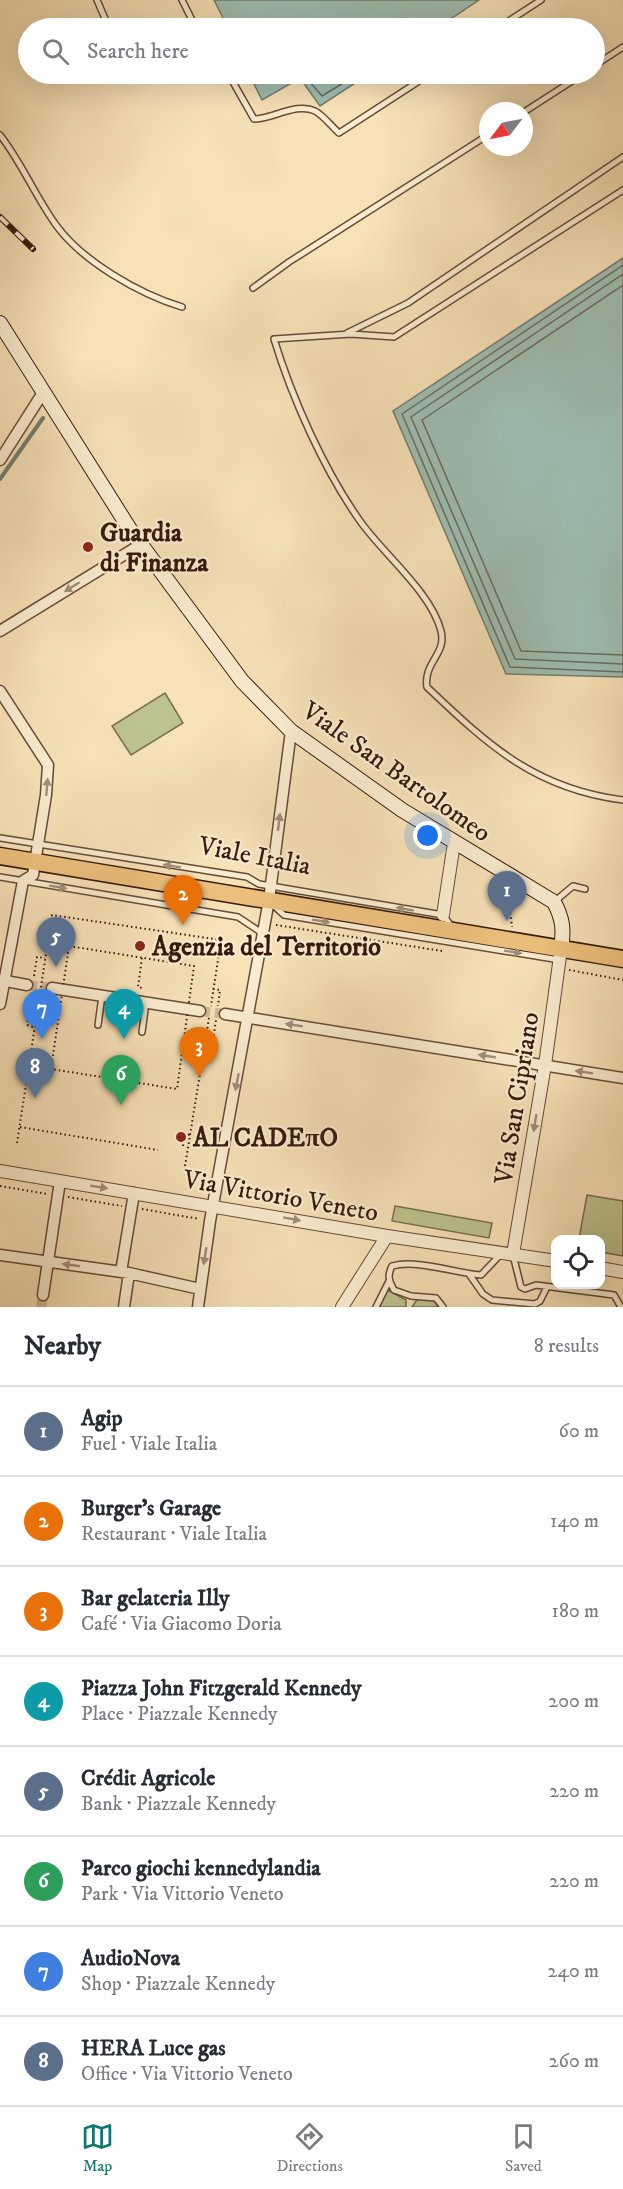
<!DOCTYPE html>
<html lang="en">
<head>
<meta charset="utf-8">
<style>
	body { margin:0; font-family:"IM FELL DW Pica",serif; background:#f7f7f7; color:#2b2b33 }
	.controls { position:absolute; right:18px; bottom:18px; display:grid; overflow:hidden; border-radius:12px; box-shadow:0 6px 24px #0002 }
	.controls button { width:54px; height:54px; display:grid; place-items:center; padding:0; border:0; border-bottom:2px solid #e1e1e2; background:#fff; color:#2b2b33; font:30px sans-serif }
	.compass { position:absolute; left:479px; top:102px; width:54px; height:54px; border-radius:50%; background:#fff; box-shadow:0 6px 24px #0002; rotate:238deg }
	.you { position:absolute; left:428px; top:836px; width:21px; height:21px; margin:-15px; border:4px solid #fff; border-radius:50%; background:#1a73e8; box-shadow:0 0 0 9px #1a73e833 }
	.badge { display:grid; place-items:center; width:39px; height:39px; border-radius:50%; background:#0f766e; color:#fff; font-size:20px; font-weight:700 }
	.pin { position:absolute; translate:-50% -50px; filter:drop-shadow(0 2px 3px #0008) }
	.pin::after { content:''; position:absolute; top:32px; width:21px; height:18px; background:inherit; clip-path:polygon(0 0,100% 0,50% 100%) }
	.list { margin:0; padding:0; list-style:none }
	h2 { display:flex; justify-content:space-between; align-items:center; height:78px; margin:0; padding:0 24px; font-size:26px }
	h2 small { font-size:20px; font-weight:400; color:#7c7c81 }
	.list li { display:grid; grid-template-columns:39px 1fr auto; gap:18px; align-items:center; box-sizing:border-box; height:90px; padding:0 24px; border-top:2px solid #e1e1e2 }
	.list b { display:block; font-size:22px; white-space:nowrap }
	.list p { margin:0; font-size:20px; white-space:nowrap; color:#7c7c81 }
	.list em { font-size:20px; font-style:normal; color:#7c7c81 }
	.icon { flex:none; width:33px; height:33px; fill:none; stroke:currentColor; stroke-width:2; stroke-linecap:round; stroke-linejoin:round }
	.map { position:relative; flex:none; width:623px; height:1307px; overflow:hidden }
	.search { position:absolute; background:#fff; box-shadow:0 6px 24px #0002; left:18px; right:18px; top:18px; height:66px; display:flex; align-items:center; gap:15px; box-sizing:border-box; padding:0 21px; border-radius:33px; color:#7c7c81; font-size:22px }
	.sheet { height:798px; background:#fff }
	nav { display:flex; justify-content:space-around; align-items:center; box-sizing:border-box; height:84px; border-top:2px solid #e1e1e2; background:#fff; font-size:16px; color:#7c7c81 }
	nav a { display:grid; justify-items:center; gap:3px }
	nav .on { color:#0f766e }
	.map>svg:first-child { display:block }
	.green { fill:#bdc38e; stroke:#7a6e4e; stroke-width:1.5 }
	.water { fill:#9dbdb0; stroke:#747b6f; stroke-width:1.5 }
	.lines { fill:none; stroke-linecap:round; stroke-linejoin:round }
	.shore { stroke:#6a6b5f; stroke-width:1.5 }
	.stream { stroke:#747b6f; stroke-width:4 }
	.minor-tunnel { stroke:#d1b995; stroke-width:10; stroke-dasharray:10 5; stroke-linecap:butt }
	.service-casing { stroke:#674b38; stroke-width:8 }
	.minor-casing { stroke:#674b38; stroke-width:13 }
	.tertiary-casing { stroke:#674b38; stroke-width:14 }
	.secondary-casing { stroke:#37190e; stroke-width:16 }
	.primary-casing { stroke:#37190e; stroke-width:19 }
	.path { stroke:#37190e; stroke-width:2; stroke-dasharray:1.5 3; stroke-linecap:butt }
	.service { stroke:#faecd0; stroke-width:5 }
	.minor { stroke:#faecd0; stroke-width:10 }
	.tertiary { stroke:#faecd0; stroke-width:12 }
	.secondary { stroke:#faecd0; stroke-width:14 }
	.primary { stroke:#ecc07c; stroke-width:16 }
	.rail-casing { stroke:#37190e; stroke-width:6 }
	.rail { stroke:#faecd0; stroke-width:4; stroke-dasharray:11; stroke-linecap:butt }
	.oneway { fill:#a28d79 }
	.poi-dot { fill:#8f2418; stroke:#faecd0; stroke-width:2 }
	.labels { text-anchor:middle; stroke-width:4.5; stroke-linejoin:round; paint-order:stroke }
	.poi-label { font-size:26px; font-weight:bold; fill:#37190e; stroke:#faecd0; text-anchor:start }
	.street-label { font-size:26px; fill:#37190e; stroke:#faecd0 }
</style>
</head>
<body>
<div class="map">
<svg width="623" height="1307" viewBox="0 0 623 1307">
	<rect width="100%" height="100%" fill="#f7e1b7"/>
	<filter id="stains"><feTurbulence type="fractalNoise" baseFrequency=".00333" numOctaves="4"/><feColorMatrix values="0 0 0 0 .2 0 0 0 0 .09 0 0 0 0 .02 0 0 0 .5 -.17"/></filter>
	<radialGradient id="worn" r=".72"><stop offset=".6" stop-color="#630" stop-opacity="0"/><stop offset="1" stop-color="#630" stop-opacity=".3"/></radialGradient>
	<path class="green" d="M165 693 183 723 131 755 112 726Z
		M587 1195 623 1201V1256L601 1252 600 1240 579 1239Z
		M395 1206 492 1223 489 1238 392 1221Z
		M388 1290 406 1300V1307H379Z
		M418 1298 434 1301 438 1307H412Z"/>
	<path class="water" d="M214 0H479L437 28H228Z
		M249 74H369L320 106 300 78 262 100Z
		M623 258V677L506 674 393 411Z"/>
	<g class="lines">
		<path class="shore" d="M303 74 322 96 358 74
			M623 265 402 414 510 667 623 672
			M623 274 411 417 515 659 623 664
			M623 285 422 420 521 651 623 655"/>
		<path class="stream" d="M0 479 43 418"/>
		<path class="minor-tunnel" d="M27 985 52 988
			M200 1011 225 1014
			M41 1307 43 1295"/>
		<defs>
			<path id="service" d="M97 0 109 28
				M182 0 196 28
				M498 28 541 0
				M594 66 623 47
				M140 74 147 76
				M229 75 254 119C273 119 296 102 315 111 323 115 332 127 339 133L430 74
				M524 112 583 74
				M0 135C22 163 35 196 56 225 82 261 139 294 182 307
				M623 190 394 337 351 334 274 339C292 398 324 470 360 521 384 555 431 592 441 631 447 654 423 663 427 687 488 745 535 789 623 800
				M253 288 289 262 488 135
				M347 333 408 303 623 157
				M0 838 247 877 259 884 443 915 452 927
				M0 877 238 917 262 933
				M554 902 573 886 585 889
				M274 906 284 915 560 960
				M98 1025 102 996
				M142 1032 146 1002
				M513 1255 521 1287 525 1289 536 1285 614 1295 621 1307
				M469 1274 483 1294 492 1300 535 1304 540 1301 547 1287
				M376 1307 389 1281
				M443 1307 436 1298 411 1296 394 1290C389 1281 387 1276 392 1266 417 1259 454 1273 481 1275L501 1254"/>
			<path id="minor" d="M0 460 44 391
				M0 631 140 545
				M0 691 48 765 46 795 33 875 23 881 0 1004
				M0 980 27 985
				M52 988 200 1011
				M225 1014 623 1078
				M0 1255 129 1273 200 1289
				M121 1272 134 1193
				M43 1295 60 1181
				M124 1307 129 1273
				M198 1307 210 1221 269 900 291 731"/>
			<path id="tertiary" d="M443 915 454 843
				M0 1171 387 1236 556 1261
				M513 1254 545 1065 561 949
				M600 1268 623 1272
				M342 1307 387 1236"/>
			<path id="secondary" d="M0 323 131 531 242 681 291 731 402 810 554 902C563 919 564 930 561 949"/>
			<path id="primary" d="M0 856 623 959"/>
		</defs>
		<use href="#service" class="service-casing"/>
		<use href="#minor" class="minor-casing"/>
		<use href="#tertiary" class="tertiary-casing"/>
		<use href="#secondary" class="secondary-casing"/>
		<use href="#primary" class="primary-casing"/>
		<path class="path" d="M508 895 512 927
			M276 925 442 951
			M69 946 194 966 177 1089 51 1069Z
			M142 958 138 987 142 988
			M569 970 623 980
			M34 976 37 957 45 958
			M213 989 220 990 218 1006
			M32 994 27 1025 33 1027
			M203 1053 211 1054 216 1020
			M20 1127 158 1150
			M17 1143 52 915 221 940 211 1006
			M183 1146 184 1137 190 1134
			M185 1166 209 1018
			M0 1186 48 1194
			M68 1197 122 1206
			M142 1209 199 1219"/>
		<use href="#service" class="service"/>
		<use href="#minor" class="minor"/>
		<use href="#tertiary" class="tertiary"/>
		<use href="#secondary" class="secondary"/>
		<use href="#primary" class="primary"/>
		<defs>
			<path id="rail" d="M0 217 33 249"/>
		</defs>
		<use href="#rail" class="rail-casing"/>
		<use href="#rail" class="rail"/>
	</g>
	<defs><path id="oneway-solid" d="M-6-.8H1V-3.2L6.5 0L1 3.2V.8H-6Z" transform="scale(1.5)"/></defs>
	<g class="oneway">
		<use href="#oneway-solid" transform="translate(72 587) rotate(148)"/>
		<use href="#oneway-solid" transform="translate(47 787) rotate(-85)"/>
		<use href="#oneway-solid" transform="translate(279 822) rotate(-83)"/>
		<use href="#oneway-solid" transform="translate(172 866) rotate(-171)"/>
		<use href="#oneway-solid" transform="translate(58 887) rotate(9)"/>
		<use href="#oneway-solid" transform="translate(405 909) rotate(-170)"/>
		<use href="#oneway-solid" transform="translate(321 921) rotate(9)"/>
		<use href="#oneway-solid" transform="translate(513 952) rotate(9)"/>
		<use href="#oneway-solid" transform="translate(294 1025) rotate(-171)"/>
		<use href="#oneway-solid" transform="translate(487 1056) rotate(-171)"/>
		<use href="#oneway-solid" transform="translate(584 1072) rotate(-171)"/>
		<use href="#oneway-solid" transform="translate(237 1082) rotate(101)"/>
		<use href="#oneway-solid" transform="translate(535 1123) rotate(99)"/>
		<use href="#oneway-solid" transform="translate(99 1187) rotate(9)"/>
		<use href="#oneway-solid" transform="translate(292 1219) rotate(10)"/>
		<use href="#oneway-solid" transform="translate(205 1256) rotate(99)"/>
		<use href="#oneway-solid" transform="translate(71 1265) rotate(-172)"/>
	</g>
	<g class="poi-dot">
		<circle cx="88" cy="547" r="6"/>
		<circle cx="140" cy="946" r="6"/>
		<circle cx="181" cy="1137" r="6"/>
	</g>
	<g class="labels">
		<g class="poi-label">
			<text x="100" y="541">Guardia<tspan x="100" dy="30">di Finanza</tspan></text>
			<text x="152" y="955">Agenzia del Territorio</text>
			<text x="193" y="1146">AL CADEπO</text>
		</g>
		<g class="street-label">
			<text transform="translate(397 771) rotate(35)" y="9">Viale San Bartolomeo</text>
			<text transform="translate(255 855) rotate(11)" y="9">Viale Italia</text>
			<text transform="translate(516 1098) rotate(-81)" y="9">Via San Cipriano</text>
			<text transform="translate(281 1195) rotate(10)" y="9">Via Vittorio Veneto</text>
		</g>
	</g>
	<rect width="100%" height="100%" filter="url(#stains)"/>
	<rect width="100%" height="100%" fill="url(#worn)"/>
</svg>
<div class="controls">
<button><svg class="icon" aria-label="locate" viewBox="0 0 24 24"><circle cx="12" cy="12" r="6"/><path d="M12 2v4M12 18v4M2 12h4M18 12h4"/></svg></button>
</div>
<svg class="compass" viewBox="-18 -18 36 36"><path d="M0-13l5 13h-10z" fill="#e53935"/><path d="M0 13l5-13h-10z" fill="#7c7c81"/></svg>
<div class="you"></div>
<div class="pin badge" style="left:507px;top:921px;background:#5c6f8a">1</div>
<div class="pin badge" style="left:183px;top:925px;background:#e8710a">2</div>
<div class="pin badge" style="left:199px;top:1077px;background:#e8710a">3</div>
<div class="pin badge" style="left:124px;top:1039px;background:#0f9aa8">4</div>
<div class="pin badge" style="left:56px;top:967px;background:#5c6f8a">5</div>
<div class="pin badge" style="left:121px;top:1105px;background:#2e9e5b">6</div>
<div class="pin badge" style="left:42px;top:1039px;background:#3f7fe0">7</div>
<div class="pin badge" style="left:35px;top:1098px;background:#5c6f8a">8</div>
<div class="search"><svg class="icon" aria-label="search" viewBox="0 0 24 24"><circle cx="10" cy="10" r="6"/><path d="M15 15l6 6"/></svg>Search here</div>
</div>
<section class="sheet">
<h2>Nearby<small>8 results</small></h2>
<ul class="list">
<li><span class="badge" style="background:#5c6f8a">1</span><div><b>Agip</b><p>Fuel · Viale Italia</p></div><em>60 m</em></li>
<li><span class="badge" style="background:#e8710a">2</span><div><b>Burger's Garage</b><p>Restaurant · Viale Italia</p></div><em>140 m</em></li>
<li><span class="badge" style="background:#e8710a">3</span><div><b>Bar gelateria Illy</b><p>Café · Via Giacomo Doria</p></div><em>180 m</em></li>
<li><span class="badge" style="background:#0f9aa8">4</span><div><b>Piazza John Fitzgerald Kennedy</b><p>Place · Piazzale Kennedy</p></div><em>200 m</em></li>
<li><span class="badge" style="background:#5c6f8a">5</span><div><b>Crédit Agricole</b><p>Bank · Piazzale Kennedy</p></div><em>220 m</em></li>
<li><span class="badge" style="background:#2e9e5b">6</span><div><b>Parco giochi kennedylandia</b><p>Park · Via Vittorio Veneto</p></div><em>220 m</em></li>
<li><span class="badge" style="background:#3f7fe0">7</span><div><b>AudioNova</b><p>Shop · Piazzale Kennedy</p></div><em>240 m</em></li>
<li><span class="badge" style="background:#5c6f8a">8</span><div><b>HERA Luce gas</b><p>Office · Via Vittorio Veneto</p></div><em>260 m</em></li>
</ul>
</section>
<nav>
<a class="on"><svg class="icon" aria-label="map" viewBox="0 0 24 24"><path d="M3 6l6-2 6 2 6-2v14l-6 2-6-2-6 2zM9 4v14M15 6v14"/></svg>Map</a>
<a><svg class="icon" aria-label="directions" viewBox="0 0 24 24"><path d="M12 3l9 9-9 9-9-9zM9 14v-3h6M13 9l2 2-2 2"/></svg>Directions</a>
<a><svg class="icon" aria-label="saved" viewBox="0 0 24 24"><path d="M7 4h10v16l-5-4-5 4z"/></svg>Saved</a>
</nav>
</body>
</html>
